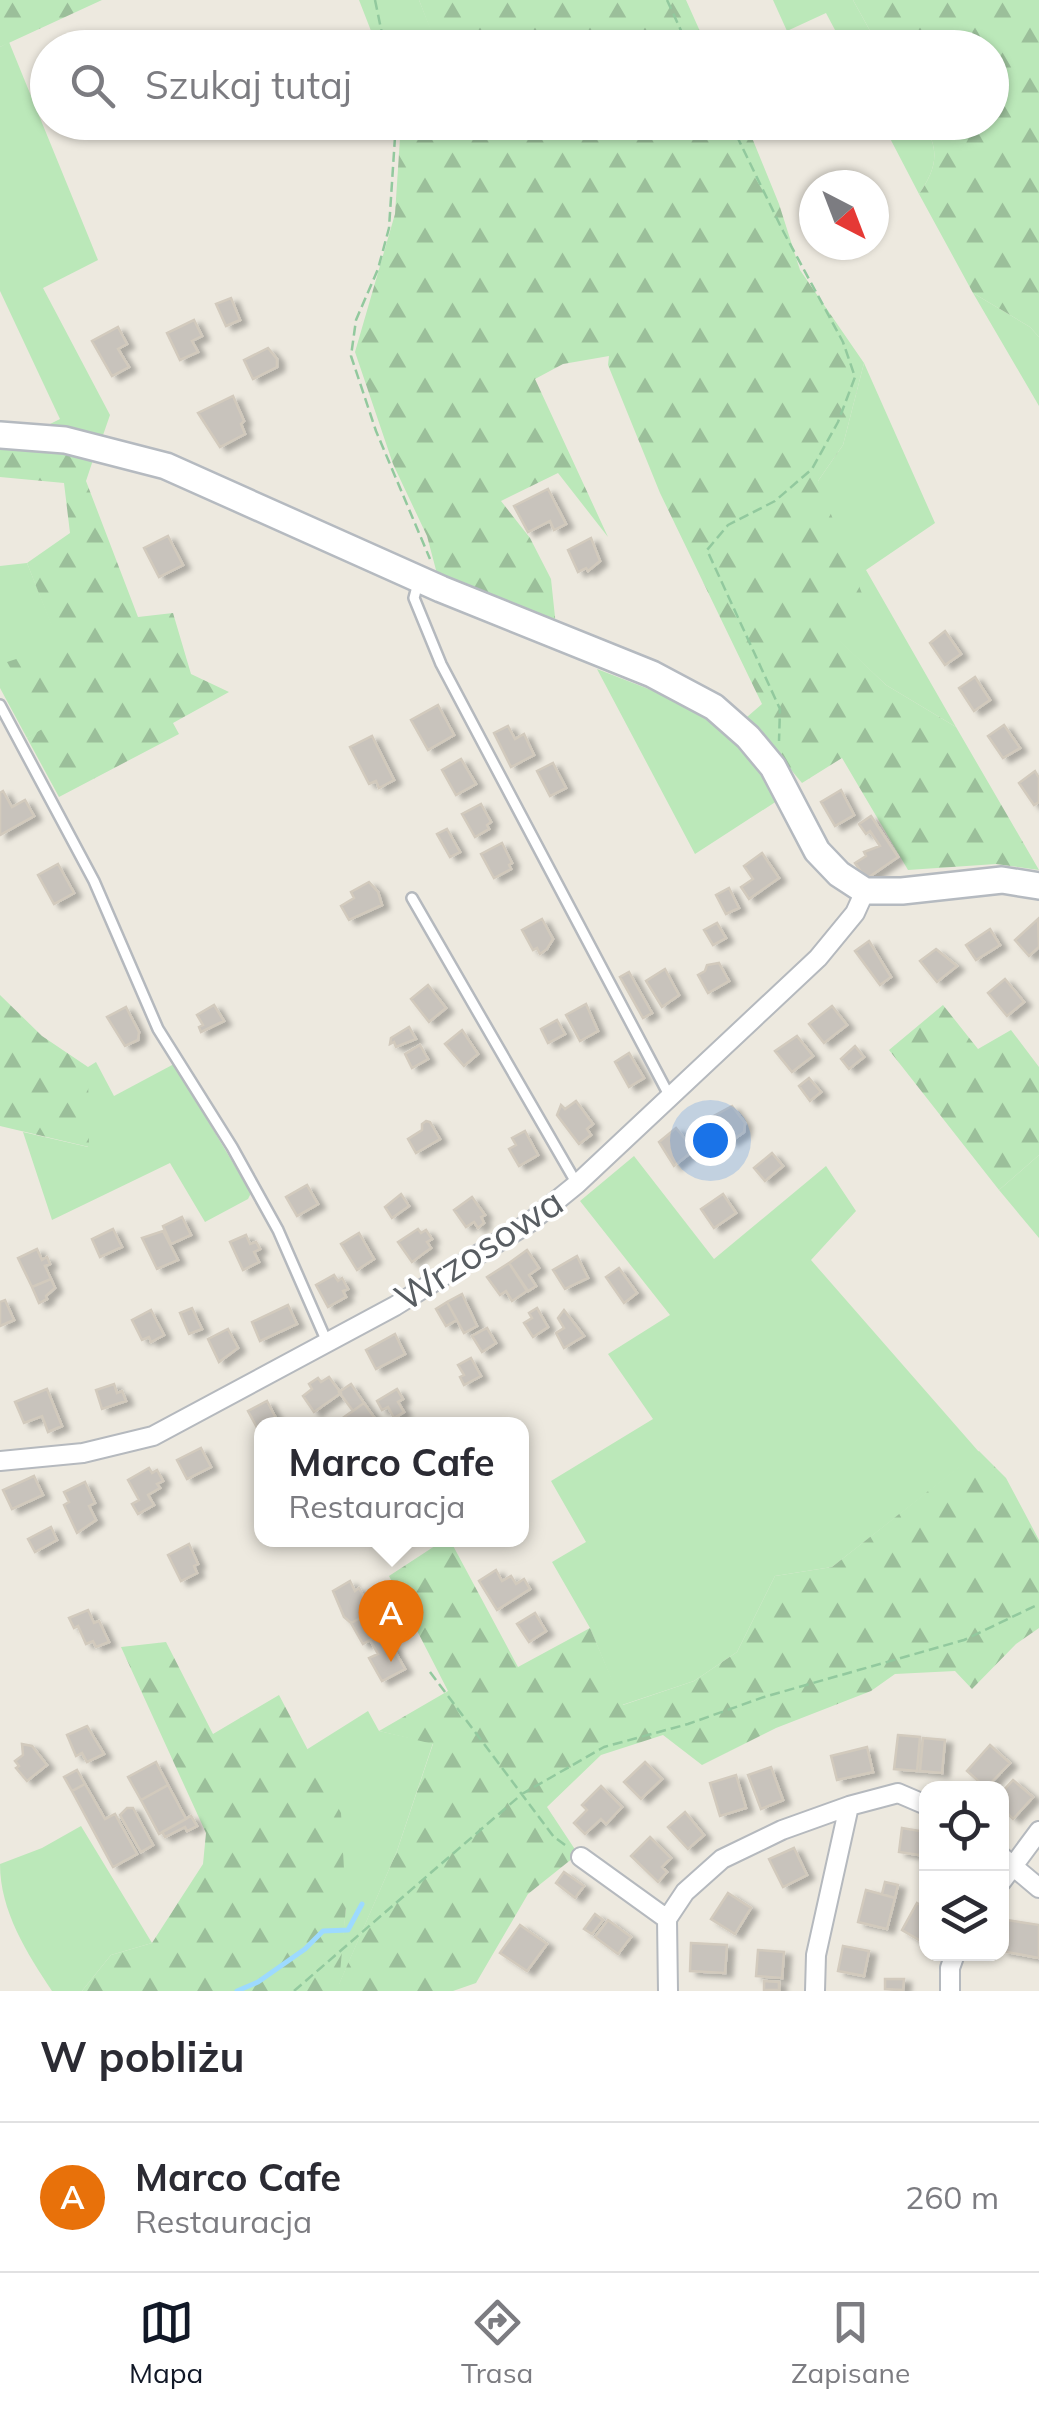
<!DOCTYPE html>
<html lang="pl">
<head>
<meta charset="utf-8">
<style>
	body { margin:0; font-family:Mulish,sans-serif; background:#f7f7f7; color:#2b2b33 }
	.controls { position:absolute; right:30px; bottom:30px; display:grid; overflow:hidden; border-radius:20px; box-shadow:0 2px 8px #0004 }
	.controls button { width:90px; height:90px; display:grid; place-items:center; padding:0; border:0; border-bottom:2px solid #e1e1e2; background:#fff; color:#2b2b33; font:50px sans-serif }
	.compass { position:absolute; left:799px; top:170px; width:90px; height:90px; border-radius:50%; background:#fff; box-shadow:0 2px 8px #0004; rotate:138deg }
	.you { position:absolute; left:710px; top:1140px; width:35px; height:35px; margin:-25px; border:8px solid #fff; border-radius:50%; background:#1a73e8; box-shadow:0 0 0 15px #1a73e833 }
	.badge { display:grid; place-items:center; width:65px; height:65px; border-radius:50%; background:#111827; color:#fff; font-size:32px; font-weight:700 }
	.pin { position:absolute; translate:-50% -82px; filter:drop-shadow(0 2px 5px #0008) }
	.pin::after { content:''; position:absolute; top:52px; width:35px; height:30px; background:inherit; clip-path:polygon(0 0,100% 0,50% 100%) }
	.popup { position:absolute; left:254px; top:1417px; width:275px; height:130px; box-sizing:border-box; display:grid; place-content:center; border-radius:20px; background:#fff; filter:drop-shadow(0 2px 8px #0005); font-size:32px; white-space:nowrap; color:#7c7c81 }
	.popup b { font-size:38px; color:#2b2b33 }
	.popup::after { content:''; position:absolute; left:50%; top:100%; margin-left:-20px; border:20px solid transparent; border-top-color:#fff }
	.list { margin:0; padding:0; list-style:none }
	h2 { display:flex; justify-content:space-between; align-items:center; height:130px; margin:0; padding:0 40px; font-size:42px }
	h2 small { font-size:32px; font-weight:400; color:#7c7c81 }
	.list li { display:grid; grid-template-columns:65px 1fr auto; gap:30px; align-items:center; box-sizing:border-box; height:150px; padding:0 40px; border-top:2px solid #e1e1e2 }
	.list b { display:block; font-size:38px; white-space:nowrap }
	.list p { margin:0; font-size:32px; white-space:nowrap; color:#7c7c81 }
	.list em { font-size:32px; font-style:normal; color:#7c7c81 }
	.icon { flex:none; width:55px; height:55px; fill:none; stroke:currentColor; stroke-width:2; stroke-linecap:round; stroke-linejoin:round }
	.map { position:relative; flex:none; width:1039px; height:1991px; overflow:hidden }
	.search { position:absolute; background:#fff; box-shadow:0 2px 8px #0004; left:30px; right:30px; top:30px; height:110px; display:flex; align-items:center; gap:25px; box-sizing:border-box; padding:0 35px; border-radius:55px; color:#7c7c81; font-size:38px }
	.sheet { height:280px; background:#fff }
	nav { display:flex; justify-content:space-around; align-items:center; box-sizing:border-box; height:140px; border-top:2px solid #e1e1e2; background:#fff; font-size:28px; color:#7c7c81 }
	nav a { display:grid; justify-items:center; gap:5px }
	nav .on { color:#111827 }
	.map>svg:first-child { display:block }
	.green { fill:#bbe8b9 }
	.forest { fill:url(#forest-firs) }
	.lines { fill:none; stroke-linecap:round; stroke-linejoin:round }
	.stream { stroke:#9ddaff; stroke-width:5 }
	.building { fill:#c8c3bc; stroke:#d2cabd; stroke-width:2.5; filter:url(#shadow) }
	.lane-casing { stroke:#b5b9be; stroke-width:14 }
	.street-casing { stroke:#b5b9be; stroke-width:22 }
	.secondary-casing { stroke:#b5bac0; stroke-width:30 }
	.path { stroke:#92c99e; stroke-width:2.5; stroke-dasharray:10 5; stroke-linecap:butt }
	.lane { stroke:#fff; stroke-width:9 }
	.street { stroke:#fff; stroke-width:18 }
	.secondary { stroke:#fff; stroke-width:25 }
	.labels { text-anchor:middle; stroke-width:8; stroke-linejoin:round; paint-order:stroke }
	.street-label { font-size:38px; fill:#585d62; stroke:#fff }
</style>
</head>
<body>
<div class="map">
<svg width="1039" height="1991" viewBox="0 0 1039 1991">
	<defs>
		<pattern id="forest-firs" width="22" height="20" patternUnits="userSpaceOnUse" patternTransform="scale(2.5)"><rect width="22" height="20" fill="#bbe8b9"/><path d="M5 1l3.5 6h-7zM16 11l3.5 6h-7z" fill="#9bbf9a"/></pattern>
		<filter id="shadow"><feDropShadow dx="7" dy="4" stdDeviation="2.5" flood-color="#0004"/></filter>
	</defs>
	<rect width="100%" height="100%" fill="#ede9df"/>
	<path class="green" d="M359 0H419L438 47H382L373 36Z
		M773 0H853L879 47H844L826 13 787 31Z
		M9 42 98 260 43 288 110 415 102 438 50 424 60 419 0 291V47Z
		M882 123H923C941 151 936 169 919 194Z
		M973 293 1030 327 1039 337V406Z
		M864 363 935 523 866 570 956 727 886 685 835 637 818 481 843 445Z
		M27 563 60 645 45 729 27 738 0 688V566Z
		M597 669 695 707 746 745 780 799 695 854Z
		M96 1062 114 1096 174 1064 251 1193 248 1199 205 1222 170 1163 52 1220 23 1132 88 1147V1067Z
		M1039 1155V1238L999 1190Z
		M634 1156 714 1259 826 1166 856 1211 811 1260 979 1452 832 1567 775 1576 737 1652 694 1681 622 1705 590 1628 552 1562 586 1542 551 1481 653 1419 608 1354 670 1315 580 1201Z
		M368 1711 379 1731 433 1743 397 1851 338 1987 340 1991H337L346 1907 306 1750Z
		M81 1826 152 1943 111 1955 82 1991H52C27 1953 0 1911 0 1864L42 1848Z"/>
	<path class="forest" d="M0 0H102L0 47Z
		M419 0H686L707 47H437Z
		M853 0H1039V337L1030 327 973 293 919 194C936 169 941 151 923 123L992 122V48L879 47Z
		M401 123H746L779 204 800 270 864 363 843 445 818 481 870 614 836 637 886 685 956 727 1039 870 996 864 908 870 842 758 802 783 747 717 762 704 660 493 608 365 609 356 563 364 535 379 608 537 558 473 501 501 530 538 551 579 557 636 441 589 427 536 393 464 355 352 395 214Z
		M0 445 95 454 86 481 138 617 173 613 191 674 229 692 173 723 179 734 59 797 27 738 44 728 7 662 59 645 27 563 70 533 64 483 0 477Z
		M0 995 42 1036 88 1067 89 1147 0 1126Z
		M943 1005 978 1049 1011 1030 1039 1067V1155L999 1190 889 1050Z
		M979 1451 1006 1478 1039 1540V1628L1016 1644 972 1689 955 1671 895 1674 871 1691 776 1728 702 1765 663 1735 601 1755 547 1807 578 1854 528 1894 476 1983 453 1991H82L111 1955 152 1943 203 1864 206 1833 121 1647 166 1642 213 1734 279 1695 341 1813 346 1907 339 1984 397 1851 433 1744 379 1731 448 1691 389 1576 444 1540H450L518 1667 590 1628 623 1705 694 1681 737 1652 775 1576 832 1567Z"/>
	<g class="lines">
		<path class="stream" d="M237 1991 258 1982 305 1949 323 1931 348 1930 362 1904"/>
	</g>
	<path class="building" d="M231 298 240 320 226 326 216 304Z
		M194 320 202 336 192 341 198 352 180 360 167 333Z
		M118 327 127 344 118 349 129 367 112 376 92 341Z
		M268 348 277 359V367L253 379 244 360Z
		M233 396 244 421 241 424 245 434 220 447 198 413Z
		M548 489 566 524 554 530 550 521 528 532 514 506Z
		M168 536 183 565 159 577 144 548Z
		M591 538 600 561 588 571 586 568 578 572 568 550Z
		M945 631 961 654 945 665 930 643Z
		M975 677 990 700 974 711 959 688Z
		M438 705 454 735 428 750 411 720Z
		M1004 725 1020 748 1003 758 988 736Z
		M508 726 515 739 524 734 534 755 511 767 494 733Z
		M372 736 394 780 379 788 376 781 369 784 350 747Z
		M461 759 476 784 456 795 442 770Z
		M553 763 566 788 550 796 537 771Z
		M1035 771 1039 778V802L1034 805 1019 783Z
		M841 790 854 815 835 826 821 802Z
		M3 791 12 807 25 800 34 816 0 835V793Z
		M481 804 491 822 487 825 489 829 475 837 462 814Z
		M871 816 898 857 869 877 864 876 855 863 866 856 864 852 880 846 870 831 866 834 859 824Z
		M447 829 460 852 450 857 437 834Z
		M502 843 512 863 509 865 511 869 494 878 481 854Z
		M762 853 779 878 749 899 741 887 753 879 744 866Z
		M58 864 74 893 54 904 38 875Z
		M369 882 378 892 382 905 349 920 341 906 354 898 351 892Z
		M729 888 739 908 726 914 716 895Z
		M542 919 553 939 547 949 540 954 537 948 533 950 522 930Z
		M1038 919 1039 947 1029 956 1015 940Z
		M717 923 726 938 713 945 704 930Z
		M990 929 1000 945 976 960 966 945Z
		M869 941 891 977 880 985 855 951Z
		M936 949 957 966 937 982 920 961Z
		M719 963 729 981 708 993 698 975 705 971 707 965Z
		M665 969 679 995 662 1007 646 981Z
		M629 972 652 1013 643 1018 620 977Z
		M1005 979 1024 1002 1007 1016 988 993Z
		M428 985 446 1008 429 1022 411 999Z
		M586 1004 598 1031 580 1041 566 1015Z
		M214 1005 224 1021 201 1032 199 1027 203 1025 197 1015Z
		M832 1006 847 1025 824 1043 809 1024Z
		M126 1007 139 1032 138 1040 125 1046 107 1017Z
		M557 1020 565 1034 548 1043 541 1029Z
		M409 1027 416 1039 396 1047 394 1042 390 1044 391 1038Z
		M462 1030 478 1054 464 1066 445 1044Z
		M797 1036 813 1056 792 1072 775 1051Z
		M420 1045 428 1059 412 1068 405 1054Z
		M855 1046 864 1057 849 1069 841 1059Z
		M629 1053 644 1078 629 1087 615 1062Z
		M809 1078 821 1092 810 1101 799 1086Z
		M576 1101 593 1124 587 1129 591 1135 579 1144 557 1115 561 1105 565 1109Z
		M732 1106 745 1123 744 1132 730 1142 712 1117Z
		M426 1121 430 1122 440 1139 416 1153 408 1139 422 1130V1124Z
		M676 1128 694 1150 674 1166 659 1142Z
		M525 1131 538 1155 519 1166 509 1149 516 1145 512 1138Z
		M772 1153 783 1166 765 1181 754 1168Z
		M307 1185 318 1204 297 1216 286 1197Z
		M401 1194 409 1206 392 1218 385 1207Z
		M723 1194 736 1213 714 1228 701 1209Z
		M472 1197 485 1215 481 1217 484 1223 478 1228 474 1222 466 1227 454 1210Z
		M182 1217 191 1235 171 1244 163 1226Z
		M113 1229 122 1247 100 1257 92 1239Z
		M418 1229 421 1233 426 1230 432 1239 427 1242 431 1248 412 1262 398 1242Z
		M163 1231 178 1260 157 1269 142 1238Z
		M359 1233 374 1259 357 1270 341 1244Z
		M246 1235 250 1244 256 1242 260 1249 254 1252 259 1262 243 1270 230 1242Z
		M37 1249 42 1260 47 1257 50 1264 45 1266 51 1279 32 1287 18 1258Z
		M527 1250 539 1268 529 1275 536 1286 528 1291 509 1263Z
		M577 1256 588 1278 565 1289 553 1270Z
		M509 1263 527 1291 512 1301 506 1291 500 1295 487 1277Z
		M619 1268 637 1293 624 1303 606 1277Z
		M334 1275 338 1281 342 1278 348 1289 343 1291 346 1297 328 1307 316 1285Z
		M51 1279 55 1288 46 1296 47 1299 39 1303 32 1287Z
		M462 1294 477 1326 464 1333 447 1302Z
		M5 1300 14 1320 0 1326V1302Z
		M447 1302 457 1320 446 1326 436 1309Z
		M288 1305 297 1324 260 1341 252 1322Z
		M192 1308 202 1329 189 1334 180 1313Z
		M537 1308 548 1327 533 1337 524 1323 532 1318 529 1313Z
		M151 1310 164 1335 151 1342 149 1337 142 1340 132 1320Z
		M564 1310 584 1336 564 1348 556 1333 564 1328 558 1318Z
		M487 1328 496 1343 482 1352 472 1336Z
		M228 1329 238 1348 219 1362 208 1339Z
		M395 1334 405 1354 376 1369 366 1350Z
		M471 1358 481 1376 464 1385 460 1377 464 1375 458 1365Z
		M329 1377 341 1393 314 1412 303 1396 312 1389 309 1384 318 1378 321 1382Z
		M114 1384 117 1393 122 1391 126 1401 102 1409 96 1390Z
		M351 1384 364 1403 353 1411 339 1392Z
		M47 1389 62 1426 48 1432 42 1416 24 1423 15 1402Z
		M397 1389 403 1399 398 1402 404 1412 394 1418 388 1407 382 1410 377 1401Z
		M267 1401 279 1424H261V1435L248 1411Z
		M364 1403 376 1420 370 1424H344L340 1420Z
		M201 1448 211 1467 187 1479 177 1460Z
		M149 1468 152 1473 157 1470 163 1481 157 1484 160 1488 148 1495 154 1505 138 1514 132 1504 139 1500 128 1480Z
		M34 1476 43 1495 12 1509 3 1490Z
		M85 1482 95 1503 89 1506 96 1520 77 1533 64 1505 69 1502 64 1492Z
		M51 1527 57 1540 35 1552 28 1539Z
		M189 1544 198 1564 194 1566 197 1573 181 1581 168 1555Z
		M496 1570 502 1581 511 1576 516 1584 524 1579 530 1589 497 1610 479 1581Z
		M350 1581 355 1591 359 1588 372 1612 351 1623 344 1617 333 1591Z
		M88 1610 94 1623 99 1621 109 1642 96 1647 93 1641 86 1644 78 1626 74 1628 69 1618Z
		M371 1613 382 1633 363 1644 351 1623Z
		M535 1613 546 1631 529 1642 517 1624Z
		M378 1636 385 1649 392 1646 405 1669 382 1681 369 1658 378 1654 370 1640Z
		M87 1726 104 1754 87 1762 82 1753 76 1756 67 1735Z
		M898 1735 920 1737 917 1771 894 1769Z
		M923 1738 945 1740 942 1773 920 1771Z
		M22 1744 32 1746 47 1765 27 1781 16 1768 19 1766 15 1761 23 1755Z
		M990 1745 1010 1763 986 1788 967 1771Z
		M867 1747 873 1772 837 1780 831 1756Z
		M156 1762 168 1785 141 1800 128 1777Z
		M645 1762 662 1779 641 1799 624 1782Z
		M771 1767 783 1800 761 1809 748 1775Z
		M77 1770 85 1784 72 1791 64 1777Z
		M736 1775 746 1808 720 1816 710 1783Z
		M1013 1780 1033 1797 1013 1819 1002 1808V1792Z
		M85 1784 105 1819 115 1814 137 1854 113 1867 72 1791Z
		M168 1785 186 1819 159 1834 141 1800Z
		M601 1786 622 1807 606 1824 601 1819 585 1834 574 1823 587 1810 582 1805Z
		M127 1808H133L153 1845 141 1852 120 1815Z
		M685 1812 704 1835 688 1849 668 1827Z
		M191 1816 197 1826 187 1831 185 1827 165 1837 162 1832Z
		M902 1828 926 1832V1856L899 1852Z
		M650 1837 671 1858 662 1867 667 1872 658 1882 631 1856Z
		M794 1848 807 1875 783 1887 769 1859Z
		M564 1872 584 1886 575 1898 556 1883Z
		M885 1882 898 1885 895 1898 882 1894Z
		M866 1890 895 1898 887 1929 858 1922Z
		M728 1893 751 1908 735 1934 711 1919Z
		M917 1903 926 1908V1944L902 1930Z
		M595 1914 603 1920 592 1934 584 1929Z
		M608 1920 631 1937 618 1954 595 1937Z
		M1007 1920 1039 1925V1958L1002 1951Z
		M520 1925 547 1944 527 1971 500 1953Z
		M691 1943 727 1945 725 1973 690 1971Z
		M843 1946 869 1951 864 1976 838 1971Z
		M758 1950 784 1952 782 1978 756 1976Z
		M885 1979H904L903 1990 885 1989Z
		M764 1981 779 1982V1990H764Z"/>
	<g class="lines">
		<defs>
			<path id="lane" d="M418 583 414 598 441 664 670 1097
				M0 705 94 881 158 1029 232 1147 278 1230 327 1342
				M412 898 577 1184"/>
			<path id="street" d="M0 1461 83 1453 153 1436 395 1306 529 1223 577 1184 818 958 855 913 865 891
				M581 1857 667 1919
				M1002 1857 1039 1888
				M1002 1881 1039 1831
				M668 1991 667 1919 685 1892 722 1859 782 1830 849 1806 898 1793 926 1805
				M815 1991 816 1955 849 1806
				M950 1991V1968L955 1954"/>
			<path id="secondary" d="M0 435 65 440 166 466 441 589 652 674 714 707 748 737 773 767 817 851 839 874 865 891H902L1002 880 1039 886"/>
		</defs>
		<use href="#lane" class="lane-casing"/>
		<use href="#street" class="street-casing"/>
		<use href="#secondary" class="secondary-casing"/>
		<path class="path" d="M375 0 385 48
			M667 0 689 48
			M396 122 389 228 378 269 356 320 351 356 376 431 430 559
			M730 122 783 231 843 342 855 377 838 422 812 469 775 501 728 525 707 550 780 709 779 741
			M430 1672 554 1837 568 1847
			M294 1991 522 1794 604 1747 688 1724 764 1697 964 1640 1039 1604"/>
		<use href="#lane" class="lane"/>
		<use href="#street" class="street"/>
		<use href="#secondary" class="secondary"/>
	</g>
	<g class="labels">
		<g class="street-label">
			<text transform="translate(479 1250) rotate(-33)" y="13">Wrzosowa</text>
		</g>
	</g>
</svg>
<div class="controls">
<button><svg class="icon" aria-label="locate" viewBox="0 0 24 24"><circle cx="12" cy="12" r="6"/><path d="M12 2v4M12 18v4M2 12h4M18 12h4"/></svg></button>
<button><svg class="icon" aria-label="layers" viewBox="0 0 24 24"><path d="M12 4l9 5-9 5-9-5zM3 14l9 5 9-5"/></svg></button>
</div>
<svg class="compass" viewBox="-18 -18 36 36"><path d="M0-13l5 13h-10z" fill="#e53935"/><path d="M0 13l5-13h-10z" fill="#7c7c81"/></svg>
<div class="you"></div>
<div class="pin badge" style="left:391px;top:1662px;background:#e8710a">A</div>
<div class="popup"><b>Marco Cafe</b>Restauracja</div>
<div class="search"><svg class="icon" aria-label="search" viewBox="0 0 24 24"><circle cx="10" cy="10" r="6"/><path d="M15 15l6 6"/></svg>Szukaj tutaj</div>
</div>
<section class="sheet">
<h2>W pobliżu<small></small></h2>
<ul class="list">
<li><span class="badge" style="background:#e8710a">A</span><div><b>Marco Cafe</b><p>Restauracja</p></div><em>260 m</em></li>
</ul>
</section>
<nav>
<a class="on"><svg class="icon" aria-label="map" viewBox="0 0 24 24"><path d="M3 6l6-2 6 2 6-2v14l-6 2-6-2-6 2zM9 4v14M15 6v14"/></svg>Mapa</a>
<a><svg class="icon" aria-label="directions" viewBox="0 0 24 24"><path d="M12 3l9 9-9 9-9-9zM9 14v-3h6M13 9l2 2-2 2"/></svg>Trasa</a>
<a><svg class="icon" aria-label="saved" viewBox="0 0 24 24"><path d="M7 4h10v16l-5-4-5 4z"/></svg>Zapisane</a>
</nav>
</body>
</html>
